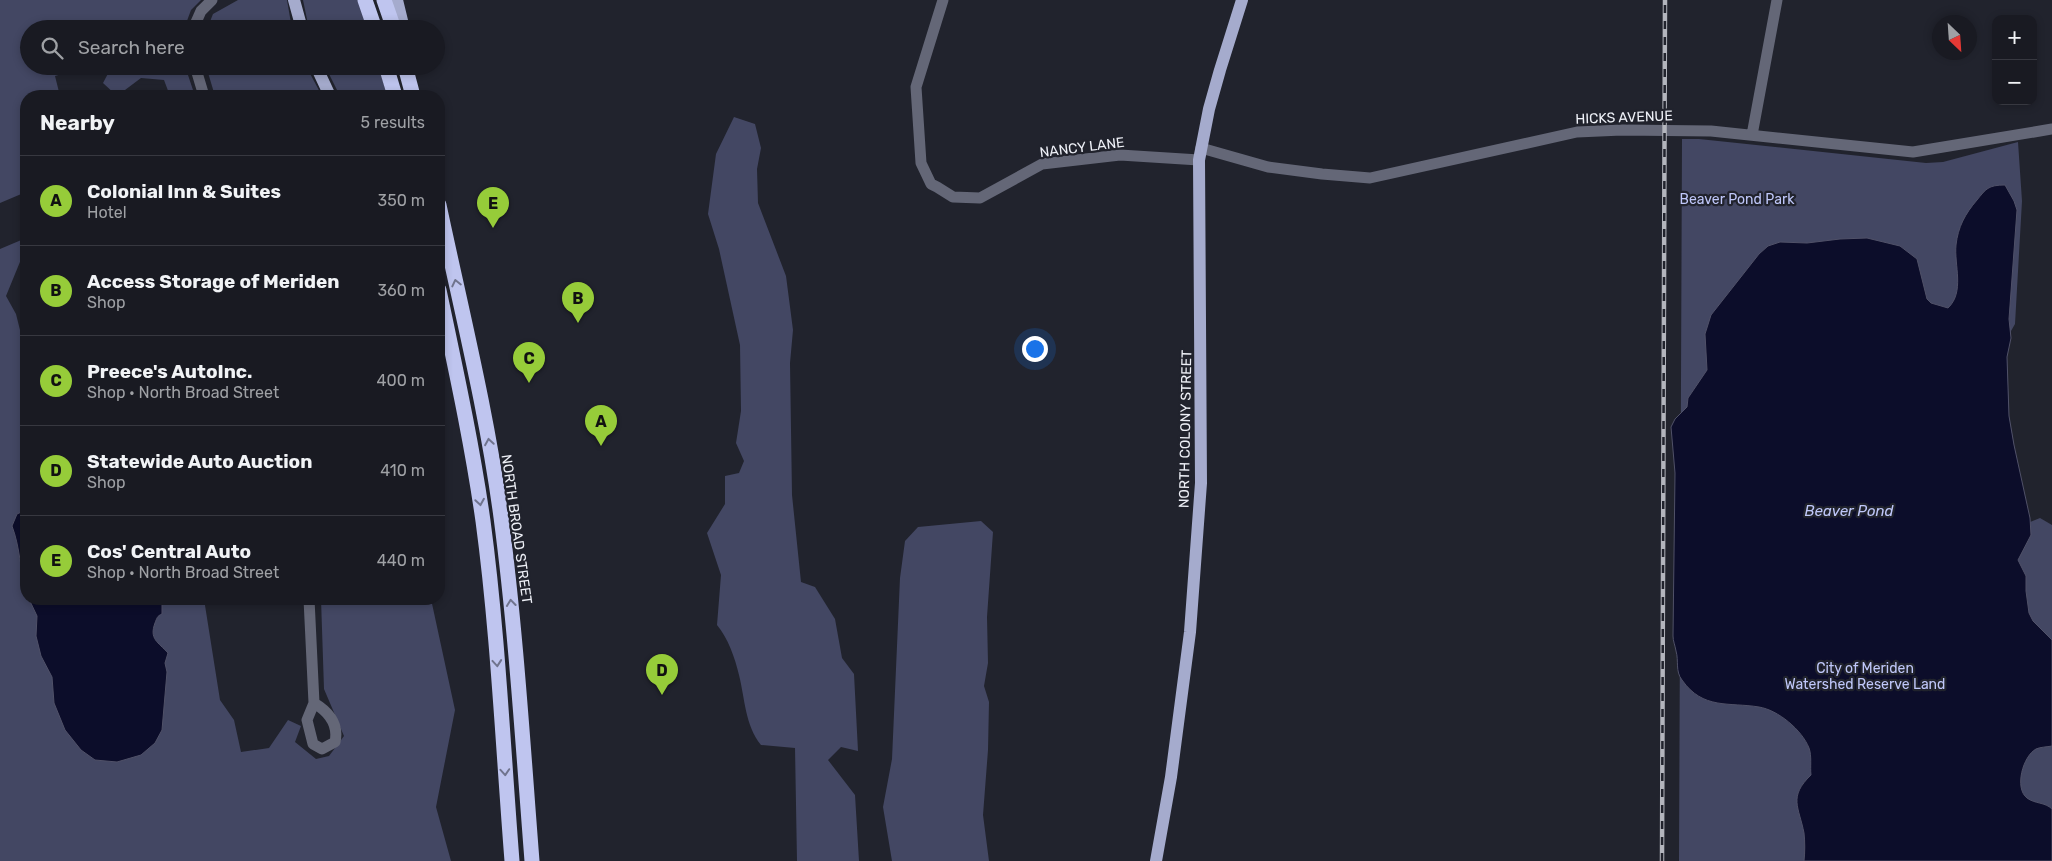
<!DOCTYPE html>
<html lang="en">
<head>
<meta charset="utf-8">
<style>
	body { margin:0; font-family:Rubik,sans-serif; background:#22232a; color:#f1f3f6 }
	.controls { position:absolute; right:15px; top:15px; display:grid; overflow:hidden; border-radius:10px; box-shadow:0 2px 8px #0003 }
	.controls button { width:45px; height:45px; display:grid; place-items:center; padding:0; border:0; border-bottom:1px solid #373840; background:#191a22; color:#f1f3f6; font:25px sans-serif }
	.compass { position:absolute; left:1932px; top:15px; width:45px; height:45px; border-radius:50%; background:#191a22; box-shadow:0 2px 8px #0003; rotate:155deg }
	.you { position:absolute; left:1034px; top:348px; width:18px; height:18px; margin:-12px; border:4px solid #fff; border-radius:50%; background:#1a73e8; box-shadow:0 0 0 8px #1a73e833 }
	.badge { display:grid; place-items:center; width:32px; height:32px; border-radius:50%; background:#96cc39; color:#111; font-size:16px; font-weight:700 }
	.pin { position:absolute; translate:-50% -41px; filter:drop-shadow(0 1px 2px #0008) }
	.pin::after { content:''; position:absolute; top:26px; width:18px; height:15px; background:inherit; clip-path:polygon(0 0,100% 0,50% 100%) }
	.list { margin:0; padding:0; list-style:none }
	h2 { display:flex; justify-content:space-between; align-items:center; height:65px; margin:0; padding:0 20px; font-size:21px }
	h2 small { font-size:16px; font-weight:400; color:#9fa1a5 }
	.list li { display:grid; grid-template-columns:32px 1fr auto; gap:15px; align-items:center; box-sizing:border-box; height:90px; padding:0 20px; border-top:1px solid #373840 }
	.list b { display:block; font-size:19px; white-space:nowrap }
	.list p { margin:0; font-size:16px; white-space:nowrap; color:#9fa1a5 }
	.list em { font-size:16px; font-style:normal; color:#9fa1a5 }
	.icon { flex:none; width:28px; height:28px; fill:none; stroke:currentColor; stroke-width:2; stroke-linecap:round; stroke-linejoin:round }
	.map { position:relative; flex:none; width:2052px; height:861px; overflow:hidden }
	.search { position:absolute; background:#191a22; box-shadow:0 2px 8px #0003; left:20px; top:20px; width:425px; height:55px; display:flex; align-items:center; gap:12px; box-sizing:border-box; padding:0 18px; border-radius:28px; color:#9fa1a5; font-size:19px }
	.panel { position:absolute; background:#191a22; box-shadow:0 2px 8px #0003; left:20px; top:90px; width:425px; height:515px; border-radius:20px }
	.map>svg:first-child { display:block }
	.green { fill:#434763 }
	.water { fill:#0c0d2a; stroke:#505168 }
	.lines { fill:none; stroke-linecap:round; stroke-linejoin:round }
	.minor { stroke:#646777; stroke-width:11 }
	.major { stroke:#a5abcd; stroke-width:12 }
	.highway { stroke:#bfc5ef; stroke-width:15 }
	.rail-casing { stroke:#b3b5bd; stroke-width:4.5 }
	.rail { stroke:#21232d; stroke-width:2.5; stroke-dasharray:8; stroke-linecap:butt }
	.oneway { stroke:#70748e }
	.labels { text-anchor:middle; stroke-width:4.5; stroke-linejoin:round; paint-order:stroke }
	.street-label { font-size:14px; fill:#eef0f7; stroke:#21232d }
	.park-label { font-size:14px; fill:#bfc7f9; stroke:#21232d }
	.water-label { font-size:15px; font-style:italic; fill:#bfc7f9; stroke:#21232d }
</style>
</head>
<body>
<div class="map">
<svg width="2052" height="861" viewBox="0 0 2052 861">
	<rect width="100%" height="100%" fill="#21232d"/>
	<path class="green" d="M0 0H201L191 10 184 29H29V66H89L55 76 60 96H26V192L0 203Z
		M238 0H287L292 29H207L213 14Z
		M303 0H358L368 29H309Z
		M112 66H185L195 96H170L164 80 141 78 117 96 103 83Z
		M206 66H306L322 96H215Z
		M325 66H379L387 96H340Z
		M734 117 755 124 761 148 757 169 758 203 786 276 793 330 790 363 792 495 801 582 815 587 835 619 842 658 854 674 858 751 841 747 828 760 855 795 859 861H797L795 748 761 745C745 725 745 699 739 675 735 658 728 638 717 625L721 575 707 533 725 504V476L739 473 744 461 736 443 741 411 740 345 719 249 708 214 716 154Z
		M1682 139H1699L1926 163 1943 162 2018 142 2022 201 2015 324 2011 331 2007 357 2009 416 2014 445 2030 522 2040 518 2052 525V861H1679Z
		M26 238V255L22 257 6 296 16 314 26 354V599H204L220 700 234 720 241 752 269 748 288 720 301 726 295 742 316 759 329 756 344 736 324 689 321 599H431L455 710 436 807 451 861H0V249Z
		M981 521 993 532 987 617 988 663 984 686 989 702 988 750 983 815 989 861H892L883 807 892 759 900 578 905 541 918 527Z"/>
	<path class="water" d="M2005 185 2014 201 2017 210 2009 319 2011 338 2007 357 2009 416 2014 445 2030 518 2031 535 2018 560 2026 576V591L2029 613 2033 621 2052 640V746C2047 747 2040 747 2036 749 2023 756 2014 788 2027 798 2035 804 2045 802 2052 809V861H1804C1805 852 1805 842 1804 833 1799 807 1788 797 1811 775 1810 767 1812 756 1809 748 1802 730 1778 710 1759 707 1729 702 1703 710 1682 680 1675 671 1679 661 1676 651 1675 645 1673 641 1673 636L1675 473 1671 427 1675 419 1687 407 1688 398 1707 370 1705 334 1711 315 1759 254 1768 246 1780 242 1807 243 1840 239 1867 238 1900 246 1917 259 1927 299 1931 303 1948 308C1965 292 1954 265 1956 245 1958 227 1965 214 1977 200 1986 189 1988 185 2005 185Z
		M26 501V591C20 569 20 547 12 526L17 514 26 510Z
		M29 599H162V614C157 616 157 618 155 623 149 639 158 642 168 653L165 663 167 672 162 730 155 743 141 755 117 762 95 760 81 750 65 730 54 703 52 677 41 656 36 636 37 616Z"/>
	<g class="lines">
		<path class="minor" d="M943 0 916 87 921 163 931 184 937 187 953 197 980 198 1042 164 1120 155 1199 160
			M193 29 201 11 212 0
			M195 66 204 96
			M1752 135 1777 0
			M1201 148 1268 167 1322 174 1370 178 1577 132 1622 130 1711 131 1913 152 2052 129
			M309 599 314 703 307 720 313 744 322 749 335 742C339 724 329 712 314 703"/>
		<path class="major" d="M294 0 302 29
			M397 0 404 29
			M316 66 330 96
			M1156 861 1171 777 1190 632 1201 483 1199 160 1209 109 1220 70 1242 0"/>
		<path class="highway" d="M365 0 375 29
			M384 0 394 29
			M386 66 395 96
			M405 66 413 96
			M439 205C461 309 487 412 501 517 516 631 523 746 532 861
			M439 290C455 366 472 443 483 521 498 633 503 748 512 861"/>
		<defs>
			<path id="rail" d="M1662 861 1665 0"/>
		</defs>
		<use href="#rail" class="rail-casing"/>
		<use href="#rail" class="rail"/>
	</g>
	<defs><path id="oneway-chevron" d="M-2-3.5L2.5 0L-2 3.5" fill="none" stroke-width="1.6" stroke-linecap="round" stroke-linejoin="round" transform="scale(1.25)"/></defs>
	<g class="oneway">
		<use href="#oneway-chevron" transform="translate(456 283) rotate(-103)"/>
		<use href="#oneway-chevron" transform="translate(489 442) rotate(-99)"/>
		<use href="#oneway-chevron" transform="translate(480 502) rotate(81)"/>
		<use href="#oneway-chevron" transform="translate(511 603) rotate(-96)"/>
		<use href="#oneway-chevron" transform="translate(497 663) rotate(85)"/>
		<use href="#oneway-chevron" transform="translate(505 772) rotate(86)"/>
	</g>
	<g class="labels">
		<g class="street-label">
			<text transform="translate(1624 117) rotate(-2)" y="5">HICKS AVENUE</text>
			<text transform="translate(1082 147) rotate(-7)" y="5">NANCY LANE</text>
			<text transform="translate(1185 429) rotate(-89)" y="5">NORTH COLONY STREET</text>
			<text transform="translate(517 529) rotate(82)" y="5">NORTH BROAD STREET</text>
		</g>
		<g class="park-label">
			<text x="1737" y="204">Beaver Pond Park</text>
			<text x="1865" y="673">City of Meriden<tspan x="1865" dy="16">Watershed Reserve Land</tspan></text>
		</g>
		<g class="water-label">
			<text x="1849" y="516">Beaver Pond</text>
		</g>
	</g>
</svg>
<div class="controls">
<button>+</button>
<button>−</button>
</div>
<svg class="compass" viewBox="-18 -18 36 36"><path d="M0-13l5 13h-10z" fill="#e53935"/><path d="M0 13l5-13h-10z" fill="#9fa1a5"/></svg>
<div class="you"></div>
<div class="pin badge" style="left:601px;top:446px">A</div>
<div class="pin badge" style="left:578px;top:323px">B</div>
<div class="pin badge" style="left:529px;top:383px">C</div>
<div class="pin badge" style="left:662px;top:695px">D</div>
<div class="pin badge" style="left:493px;top:228px">E</div>
<div class="search"><svg class="icon" aria-label="search" viewBox="0 0 24 24"><circle cx="10" cy="10" r="6"/><path d="M15 15l6 6"/></svg>Search here</div>
<section class="panel">
<h2>Nearby<small>5 results</small></h2>
<ul class="list">
<li><span class="badge">A</span><div><b>Colonial Inn &amp; Suites</b><p>Hotel</p></div><em>350 m</em></li>
<li><span class="badge">B</span><div><b>Access Storage of Meriden</b><p>Shop</p></div><em>360 m</em></li>
<li><span class="badge">C</span><div><b>Preece's AutoInc.</b><p>Shop · North Broad Street</p></div><em>400 m</em></li>
<li><span class="badge">D</span><div><b>Statewide Auto Auction</b><p>Shop</p></div><em>410 m</em></li>
<li><span class="badge">E</span><div><b>Cos' Central Auto</b><p>Shop · North Broad Street</p></div><em>440 m</em></li>
</ul>
</section>
</div>
</body>
</html>
